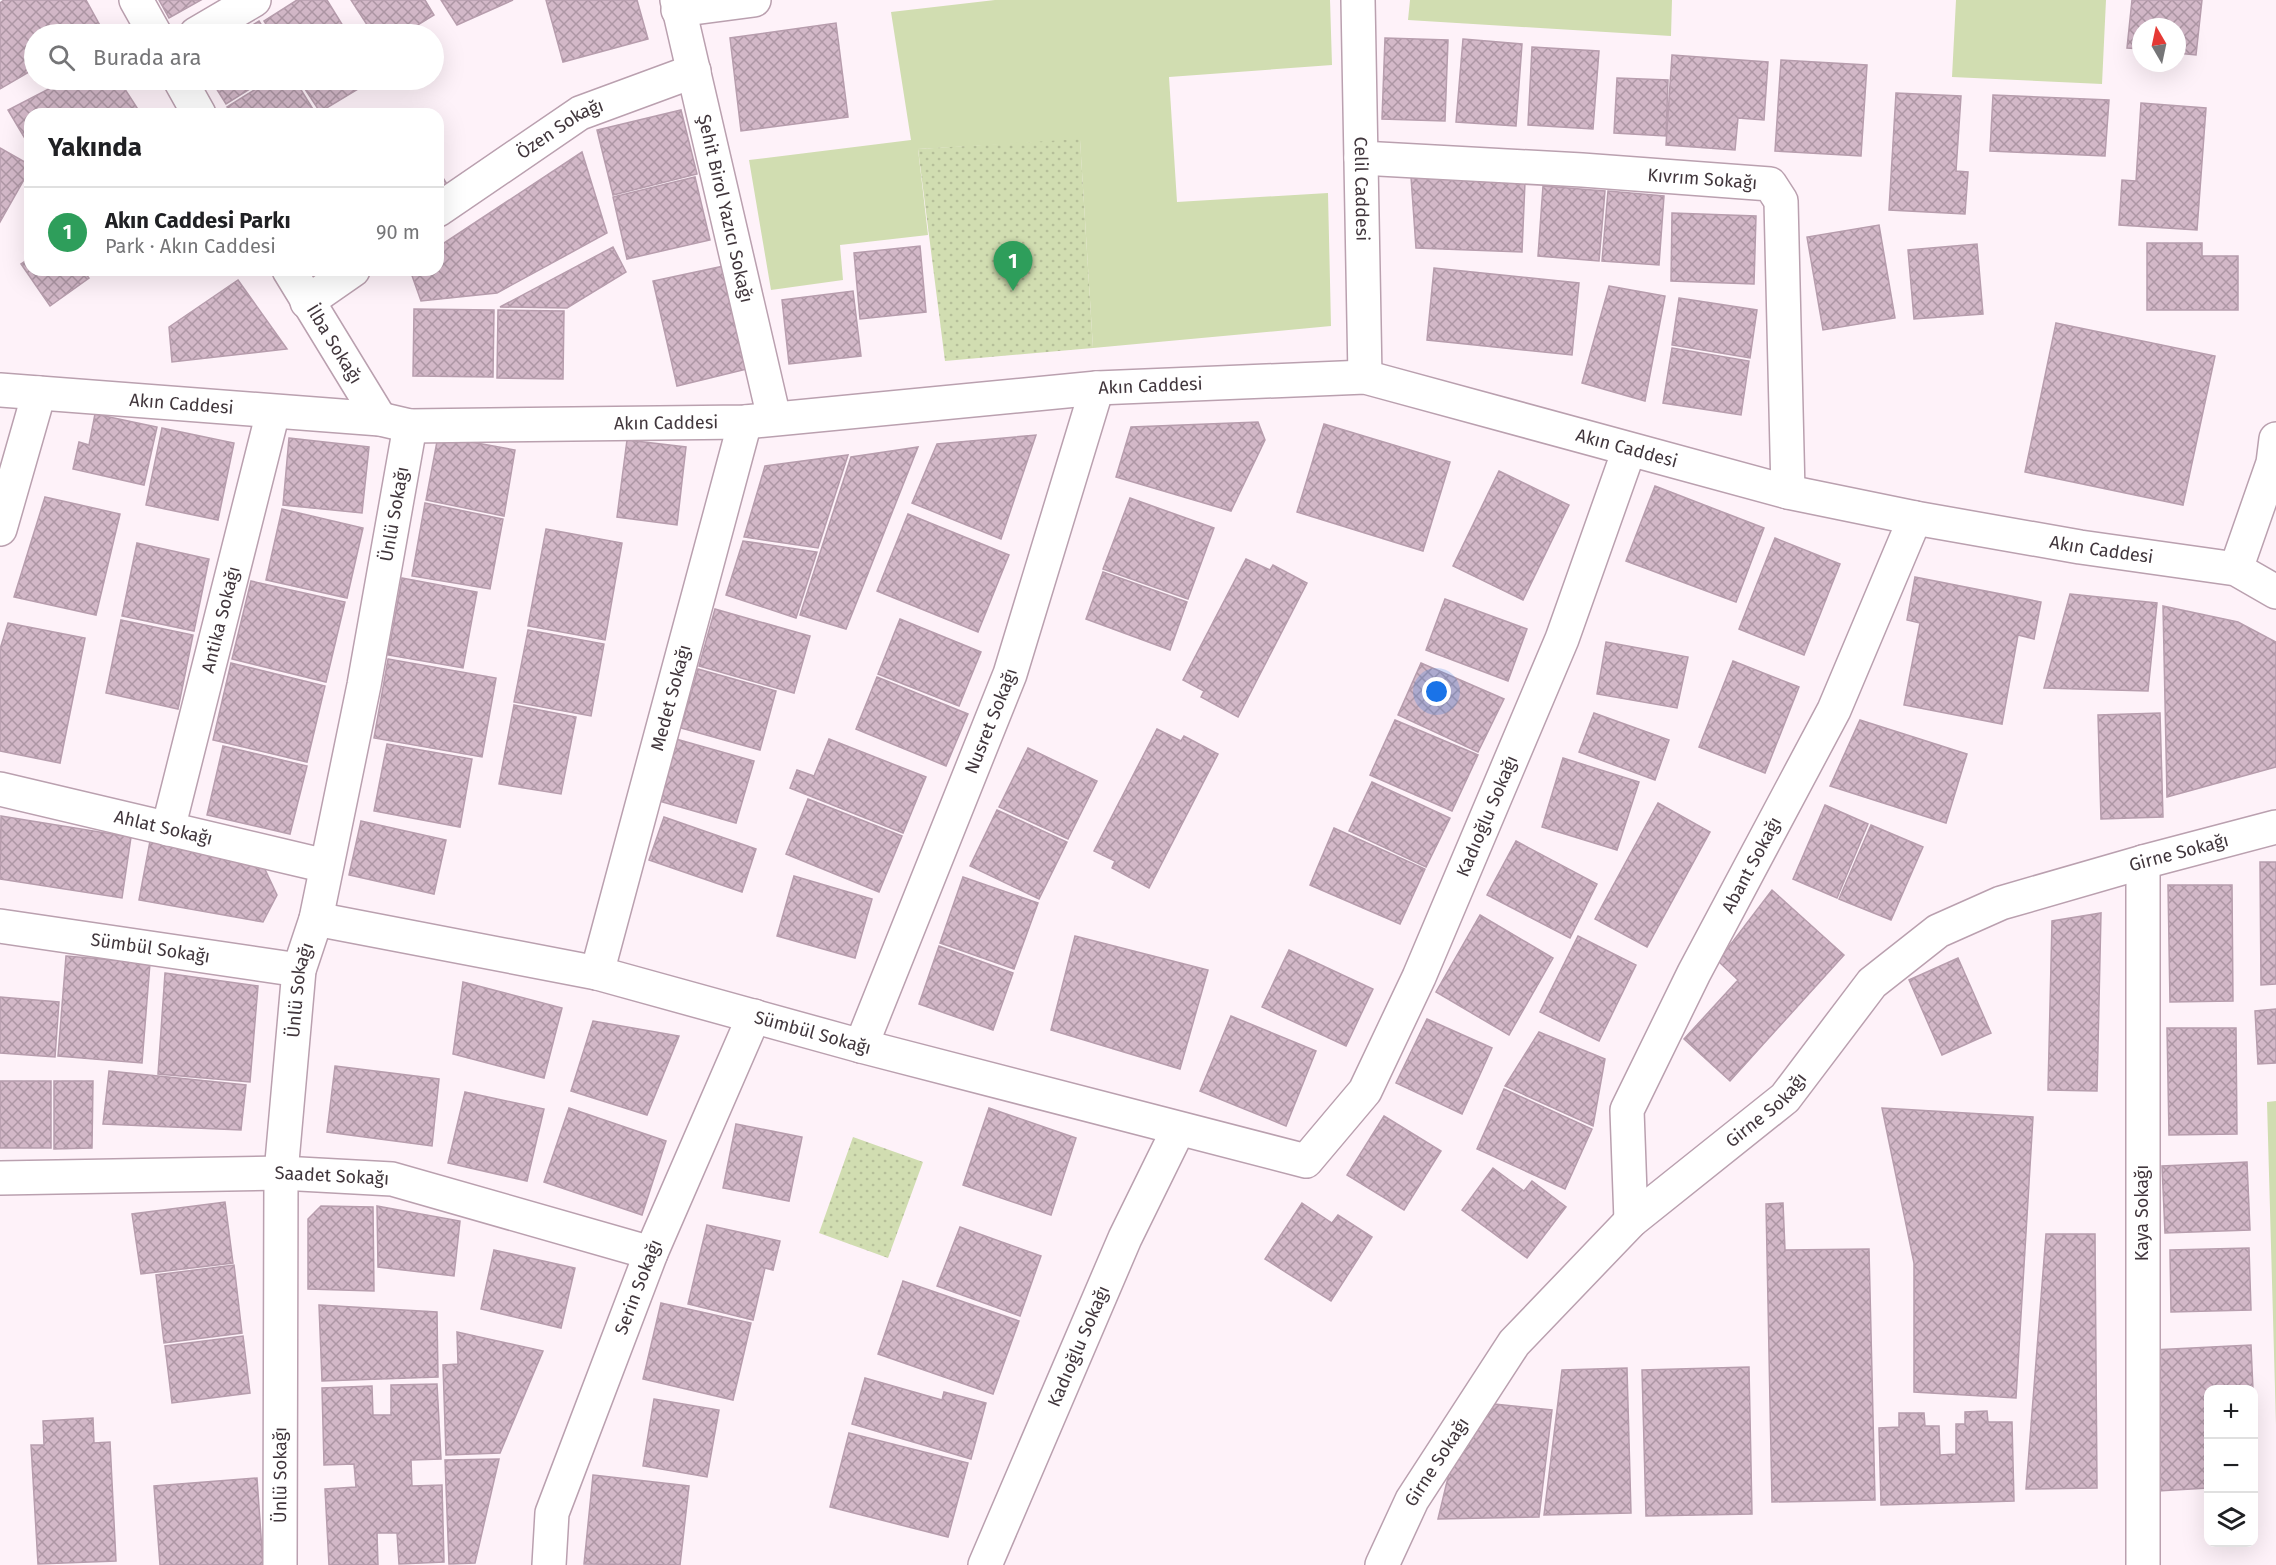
<!DOCTYPE html>
<html lang="tr">
<head>
<meta charset="utf-8">
<style>
	body { margin:0; font-family:"Fira Sans",sans-serif; background:#f2f2f2; color:#202124 }
	.controls { position:absolute; right:18px; bottom:18px; display:grid; overflow:hidden; border-radius:12px; box-shadow:0 6px 24px #0002 }
	.controls button { width:54px; height:54px; display:grid; place-items:center; padding:0; border:0; border-bottom:2px solid #e0e0e0; background:#fff; color:#202124; font:30px sans-serif }
	.compass { position:absolute; left:2132px; top:18px; width:54px; height:54px; border-radius:50%; background:#fff; box-shadow:0 6px 24px #0002; rotate:351deg }
	.you { position:absolute; left:1437px; top:692px; width:21px; height:21px; margin:-15px; border:4px solid #fff; border-radius:50%; background:#1a73e8; box-shadow:0 0 0 9px #1a73e833 }
	.badge { display:grid; place-items:center; width:39px; height:39px; border-radius:50%; background:#ea580c; color:#fff; font-size:20px; font-weight:700 }
	.pin { position:absolute; translate:-50% -50px; filter:drop-shadow(0 2px 3px #0008) }
	.pin::after { content:''; position:absolute; top:32px; width:21px; height:18px; background:inherit; clip-path:polygon(0 0,100% 0,50% 100%) }
	.list { margin:0; padding:0; list-style:none }
	h2 { display:flex; justify-content:space-between; align-items:center; height:78px; margin:0; padding:0 24px; font-size:26px }
	h2 small { font-size:20px; font-weight:400; color:#757577 }
	.list li { display:grid; grid-template-columns:39px 1fr auto; gap:18px; align-items:center; box-sizing:border-box; height:90px; padding:0 24px; border-top:2px solid #e0e0e0 }
	.list b { display:block; font-size:22px; white-space:nowrap }
	.list p { margin:0; font-size:20px; white-space:nowrap; color:#757577 }
	.list em { font-size:20px; font-style:normal; color:#757577 }
	.icon { flex:none; width:33px; height:33px; fill:none; stroke:currentColor; stroke-width:2; stroke-linecap:round; stroke-linejoin:round }
	.map { position:relative; flex:none; width:2276px; height:1565px; overflow:hidden }
	.search { position:absolute; background:#fff; box-shadow:0 6px 24px #0002; left:24px; top:24px; width:420px; height:66px; display:flex; align-items:center; gap:15px; box-sizing:border-box; padding:0 21px; border-radius:33px; color:#757577; font-size:22px }
	.panel { position:absolute; background:#fff; box-shadow:0 6px 24px #0002; left:24px; top:108px; width:420px; height:168px; border-radius:18px }
	.map>svg:first-child { display:block }
	.green { fill:#d1ddb1 }
	.park { fill:url(#park-dots) }
	.building { fill:url(#building-cross-hatch); stroke:#b79dad; stroke-width:1.5 }
	.lines { fill:none; stroke-linecap:round; stroke-linejoin:round }
	.minor-casing { stroke:#baa0af; stroke-width:36 }
	.tertiary-casing { stroke:#baa0af; stroke-width:36 }
	.minor { stroke:#fff; stroke-width:33 }
	.tertiary { stroke:#fff; stroke-width:33 }
	.labels { text-anchor:middle; stroke-width:6; stroke-linejoin:round; paint-order:stroke }
	.street-label { font-size:18px; fill:#41363c; stroke:#fff }
</style>
</head>
<body>
<div class="map">
<svg width="2276" height="1565" viewBox="0 0 2276 1565">
	<defs>
		<pattern id="park-dots" width="8" height="8" patternUnits="userSpaceOnUse" patternTransform="scale(1.5)"><rect width="8" height="8" fill="#d1ddb1"/><path d="M2 2h.1M6 6h.1" fill="none" stroke="#b5be99" stroke-width="1.8" stroke-linecap="round"/></pattern>
		<pattern id="building-cross-hatch" width="8" height="8" patternUnits="userSpaceOnUse" patternTransform="scale(1.5)"><rect width="8" height="8" fill="#d3b8c8"/><path d="M0 0l8 8M0 8l8-8" fill="none" stroke="#ad96a4"/></pattern>
	</defs>
	<rect width="100%" height="100%" fill="#fef2f9"/>
	<path class="green" d="M995 0H1330L1332 65 1169 77 1177 202 1328 193 1331 326 1093 348 1080 140 918 149 928 235 840 245 843 280 771 290 749 160 911 140 891 12Z
		M1410 0H1672L1671 36 1408 20Z
		M1956 0H2106L2102 84 1952 77Z
		M2276 1101V1425L2267 1102Z"/>
	<path class="park" d="M1080 139 1093 348 945 361 918 149Z
		M853 1137 923 1162 888 1258 819 1233Z"/>
	<path class="building" d="M4 0H86L103 31 96 34H34V69L0 89V3Z
		M159 0H201L169 18Z
		M297 0H327L348 34H272L264 21Z
		M351 0H425L434 15 403 34H373Z
		M441 0H513L457 25Z
		M546 0H637L648 39 563 62Z
		M2132 0H2202L2196 55 2177 53V27H2141V49L2127 48Z
		M259 21 267 34H238Z
		M836 23 848 117 741 131 730 38Z
		M1385 38 1448 40 1445 121 1382 119Z
		M1463 39 1522 44 1516 126 1456 122Z
		M1532 47 1599 51 1593 129 1528 125Z
		M1672 55 1768 62 1764 120 1738 118 1735 150 1666 145Z
		M1781 60 1867 65 1861 156 1775 151Z
		M1617 78 1668 80 1666 136 1614 133Z
		M66 80H119L141 114H30V147L8 110Z
		M211 80H264L226 104Z
		M270 80H295L316 114H232L227 107Z
		M299 80H373L320 112Z
		M1896 93 1961 96 1956 171 1968 172 1965 214 1889 210Z
		M1993 95 2109 100 2105 156 1990 151Z
		M2141 103 2206 108 2197 230 2119 225 2122 180 2136 181Z
		M681 110 697 174 613 195 597 130Z
		M0 148 30 165V169L0 222Z
		M582 152 607 233 497 293 421 301 410 270H438V247Z
		M438 170 447 184 438 190Z
		M695 177 710 240 627 259 613 197Z
		M1411 177 1525 182 1522 252 1416 248Z
		M1543 186 1605 191 1599 261 1538 256Z
		M1608 191 1664 196 1659 265 1602 261Z
		M1672 213 1756 216 1754 284 1671 281Z
		M1879 225 1895 318 1823 330 1807 237Z
		M2147 243H2202V256H2238V310H2147Z
		M1977 244 1983 314 1914 319 1908 250Z
		M920 246 926 312 860 319 854 253Z
		M613 247 626 272 567 308 500 307Z
		M30 258V270H83L89 278 50 306 21 264Z
		M724 266 747 369 677 386 653 281Z
		M1434 268 1579 283 1572 355 1427 340Z
		M238 280 287 349 172 362 169 327Z
		M1609 286 1665 296 1645 401 1582 383Z
		M853 291 861 356 789 364 782 300Z
		M1679 298 1757 310 1750 358 1672 345Z
		M414 309 494 310 493 377 413 376Z
		M498 310 564 311 563 379 497 378Z
		M2056 323 2215 356 2183 505 2025 472Z
		M1672 348 1749 361 1741 415 1663 403Z
		M95 414 157 427 144 485 73 469 79 442 89 445Z
		M1258 422 1265 440 1231 511 1116 477 1131 427Z
		M1324 424 1450 462 1423 551 1297 512Z
		M162 428 234 443 218 520 146 505Z
		M1036 435 1001 539 912 503 937 444Z
		M438 436 515 450 504 516 426 500Z
		M289 438 369 447 362 513 283 505Z
		M627 440 686 447 677 525 617 517Z
		M918 447 846 629 800 615 851 457Z
		M848 455 818 548 744 537 765 466Z
		M1499 471 1569 505 1523 600 1453 566Z
		M1655 486 1764 528 1736 602 1626 561Z
		M45 497 120 514 96 615 14 597Z
		M1130 498 1214 528 1188 599 1103 569Z
		M425 503 503 519 490 589 412 576Z
		M282 509 363 528 347 598 266 580Z
		M908 514 1009 555 978 632 877 591Z
		M546 529 622 543 605 640 528 626Z
		M1775 538 1840 564 1804 655 1739 629Z
		M743 541 817 552 796 618 726 595Z
		M137 543 209 559 194 631 122 616Z
		M1246 559 1270 570 1273 565 1307 583 1238 717 1201 697 1204 691 1183 680Z
		M1103 572 1187 602 1170 650 1086 619Z
		M1915 577 2041 602 2034 639 2018 635 2002 724 1904 705 1920 623 1907 620Z
		M402 578 477 592 463 668 388 655Z
		M251 581 345 602 326 682 232 659Z
		M2070 594 2157 603 2148 691 2044 688Z
		M1445 599 1527 629 1508 681 1426 650Z
		M2163 606 2238 622 2276 642V767L2167 797Z
		M715 609 810 636 794 693 699 666Z
		M900 619 981 652 959 706 878 674Z
		M121 620 193 635 178 709 106 693Z
		M8 623 85 638 60 763 0 751V649Z
		M528 630 604 644 591 716 514 702Z
		M1606 642 1688 657 1677 708 1597 694Z
		M388 659 496 678 482 757 374 738Z
		M1733 661 1799 687 1765 773 1699 747Z
		M231 663 325 686 307 762 213 740Z
		M1421 663 1504 699 1478 752 1398 715Z
		M698 669 776 691 760 750 681 728Z
		M877 677 968 714 946 766 856 729Z
		M514 705 576 717 561 794 499 784Z
		M1594 713 1669 740 1655 780 1579 752Z
		M2160 713 2163 817 2101 819 2098 715Z
		M1395 720 1478 755 1452 811 1370 775Z
		M1860 720 1967 754 1946 823 1830 786Z
		M1157 729 1181 741 1184 736 1218 754 1149 888 1112 868 1115 861 1094 851Z
		M676 739 754 761 736 823 659 801Z
		M829 739 926 777 903 833 790 788 797 770 814 776Z
		M387 744 472 759 460 827 374 811Z
		M223 746 307 766 290 834 207 815Z
		M1028 748 1097 781 1068 839 999 807Z
		M1563 758 1639 782 1617 850 1542 827Z
		M1372 782 1450 818 1426 867 1349 831Z
		M808 799 902 836 879 892 786 854Z
		M1658 803 1710 832 1647 947 1595 919Z
		M1825 805 1868 824 1837 898 1793 879Z
		M997 810 1067 842 1039 899 970 866Z
		M1 816 131 837 122 898 0 879Z
		M664 817 756 849 742 892 649 860Z
		M361 821 446 840 434 894 349 875Z
		M1871 825 1923 847 1891 920 1839 899Z
		M1334 828 1425 869 1400 924 1310 885Z
		M150 841 261 861 277 895 263 922 139 900Z
		M1516 841 1597 884 1570 938 1487 895Z
		M2260 862H2276V984L2261 985Z
		M794 876 872 899 855 958 777 936Z
		M963 877 1038 903 1014 969 940 943Z
		M2168 885H2232L2233 1001 2170 1002Z
		M1772 890 1844 955 1730 1081 1684 1039 1738 980 1718 961Z
		M2101 913 2097 1091 2048 1090 2052 921Z
		M1480 915 1553 958 1509 1035 1436 992Z
		M1075 936 1208 970 1180 1069 1051 1030Z
		M1578 936 1636 965 1599 1041 1540 1012Z
		M939 946 1013 973 993 1030 919 1004Z
		M1289 950 1373 989 1346 1046 1262 1007Z
		M66 956 150 963 142 1063 58 1056Z
		M1958 958 1991 1033 1942 1055 1909 980Z
		M165 973 258 986 250 1082 158 1074Z
		M463 982 562 1008 544 1078 453 1054Z
		M0 997 59 1002 55 1057 0 1053Z
		M2276 1009V1063L2258 1064 2255 1011Z
		M1231 1016 1316 1051 1286 1126 1200 1091Z
		M1427 1019 1492 1048 1462 1114 1396 1083Z
		M593 1021 679 1036 647 1115 571 1091Z
		M2167 1028H2236L2237 1134 2169 1135Z
		M1539 1032 1605 1059 1593 1126 1505 1086Z
		M335 1066 439 1079 432 1146 327 1132Z
		M109 1071 246 1085 241 1130 103 1124Z
		M0 1081H51V1148H0Z
		M54 1081H93L92 1148 54 1149Z
		M1504 1089 1592 1129 1565 1189 1477 1149Z
		M465 1092 544 1109 527 1181 448 1163Z
		M569 1108 666 1141 642 1215 544 1182Z
		M989 1108 1076 1138 1051 1215 963 1185Z
		M1882 1108 2033 1117 2016 1398 1914 1392V1263Z
		M1384 1116 1441 1151 1404 1210 1347 1175Z
		M736 1124 802 1137 789 1201 723 1188Z
		M2247 1162 2250 1230 2165 1233 2162 1166Z
		M1493 1168 1524 1191 1532 1181 1566 1207 1527 1258 1462 1210Z
		M225 1202 233 1263 141 1274 132 1214Z
		M1302 1203 1332 1223 1338 1215 1372 1237 1331 1301 1265 1259Z
		M1783 1203 1785 1250 1869 1249 1875 1500 1772 1502 1766 1204Z
		M321 1206 373 1207 374 1291 308 1289V1219Z
		M377 1206 460 1221 454 1276 378 1267Z
		M707 1225 780 1241 773 1270 765 1268 753 1320 688 1304Z
		M960 1227 1041 1256 1020 1316 937 1286Z
		M2046 1234H2095L2097 1488 2026 1489Z
		M2249 1248 2251 1310 2171 1312 2170 1250Z
		M494 1250 575 1268 561 1328 481 1309Z
		M234 1265 242 1333 164 1343 156 1275Z
		M903 1281 1019 1321 993 1394 878 1354Z
		M661 1303 751 1323 733 1400 643 1379Z
		M319 1305 437 1312 438 1377 322 1381Z
		M457 1332 543 1351 500 1453 446 1455 443 1365 458 1364Z
		M243 1336 250 1393 172 1403 165 1346Z
		M2251 1345 2253 1390H2208V1488L2158 1491 2152 1350Z
		M1749 1367 1752 1514 1646 1516 1642 1370Z
		M1627 1368 1631 1513 1544 1515 1562 1370Z
		M865 1378 942 1400 944 1392 986 1403 971 1459 852 1424Z
		M437 1384 441 1459 411 1460 412 1486 442 1485 444 1562 399 1564 397 1533H377L378 1565H329L325 1489 356 1487 354 1464 324 1465 322 1388 372 1386 373 1415H391V1385Z
		M654 1399 719 1410 707 1477 643 1466Z
		M2254 1403 2257 1485H2254Z
		M1494 1404 1552 1410 1539 1517 1438 1519 1450 1469Z
		M1987 1411 1988 1422H2012L2014 1501 1881 1505 1879 1428 1899 1427V1413H1924L1925 1426H1939L1940 1455 1956 1454V1424H1965V1412Z
		M93 1418 94 1443 110 1442 116 1561 38 1564 31 1445H44L43 1421Z
		M849 1433 968 1463 948 1537 830 1507Z
		M499 1459 475 1563 449 1564 445 1460Z
		M593 1475 689 1486 680 1565 584 1564Z
		M257 1478 263 1565H160L154 1486Z"/>
	<g class="lines">
		<defs>
			<g id="minor">
				<path d="M136 0 155 34"/>
				<path id="s1" d="M677 0 774 418"/>
				<path d="M678 10 754 0"/>
				<path d="M196 34 254 0"/>
				<path d="M180 80 199 114"/>
				<path id="s2" d="M1361 158 1582 170 1770 184 1781 201 1788 492"/>
				<path id="s3" d="M438 210 580 113 694 71"/>
				<path id="s4" d="M289 270 380 419"/>
				<path d="M307 302 353 270"/>
				<path d="M0 529 39 393"/>
				<path id="s5" d="M0 789 326 866"/>
				<path id="s6" d="M168 829 273 412"/>
				<path d="M2143 862V1565"/>
				<path id="s7" d="M316 919 597 973 861 1046 1306 1161 1365 1091 1419 977 1562 639 1629 450"/>
				<path id="s8" d="M0 926 299 970"/>
				<path id="s9" d="M597 973 745 422"/>
				<path id="s10" d="M861 1046 1010 674 1097 388"/>
				<path id="s11" d="M0 1178 281 1173 392 1179 651 1253"/>
				<path id="s12" d="M1631 1221 1627 1110 1694 973 1834 710 1915 518"/>
				<path id="s13" d="M280 1565 281 1173 299 970 316 919 364 685 410 426"/>
				<path id="s14" d="M549 1565 552 1513 651 1253 754 1016"/>
				<path id="s15" d="M985 1565 1125 1238 1178 1130"/>
				<path id="s16" d="M1382 1565 1412 1500 1514 1343 1631 1221 1785 1098 1872 983 1938 931 2001 903 2143 862 2276 827"/>
			</g>
			<g id="tertiary">
				<path id="s17" d="M1358 0 1365 377"/>
				<path id="s18" d="M0 390 380 419 410 426 745 422 1097 388 1365 377 1788 492 1915 518 2080 547 2236 569 2276 592"/>
				<path d="M2236 569 2273 463 2276 439"/>
			</g>
		</defs>
		<use href="#minor" class="minor-casing"/>
		<use href="#tertiary" class="tertiary-casing"/>
		<use href="#minor" class="minor"/>
		<use href="#tertiary" class="tertiary"/>
	</g>
	<g class="labels">
		<g class="street-label">
			<text dy="6" stroke="none"><textPath href="#s3" startOffset="147">Özen Sokağı</textPath></text>
			<text dy="6" stroke="none"><textPath href="#s2" startOffset="342">Kıvrım Sokağı</textPath></text>
			<text dy="6" stroke="none"><textPath href="#s17" startOffset="189">Celil Caddesi</textPath></text>
			<text dy="6" stroke="none"><textPath href="#s1" startOffset="214">Şehit Birol Yazıcı Sokağı</textPath></text>
			<text dy="6" stroke="none"><textPath href="#s4" startOffset="87">İlba Sokağı</textPath></text>
			<text dy="6" stroke="none"><textPath href="#s18" startOffset="1154">Akın Caddesi</textPath></text>
			<text dy="6" stroke="none"><textPath href="#s18" startOffset="182">Akın Caddesi</textPath></text>
			<text dy="6" stroke="none"><textPath href="#s18" startOffset="668">Akın Caddesi</textPath></text>
			<text dy="6" stroke="none"><textPath href="#s18" startOffset="1640">Akın Caddesi</textPath></text>
			<text dy="6" stroke="none"><textPath href="#s13" startOffset="1062">Ünlü Sokağı</textPath></text>
			<text dy="6" stroke="none"><textPath href="#s18" startOffset="2126">Akın Caddesi</textPath></text>
			<text dy="6" stroke="none"><textPath href="#s6" startOffset="216">Antika Sokağı</textPath></text>
			<text dy="6" stroke="none"><textPath href="#s9" startOffset="285">Medet Sokağı</textPath></text>
			<text dy="6" stroke="none"><textPath href="#s10" startOffset="350">Nusret Sokağı</textPath></text>
			<text dy="6" stroke="none"><textPath href="#s7" startOffset="1412">Kadıoğlu Sokağı</textPath></text>
			<text dy="6" stroke="none"><textPath href="#s5" startOffset="168">Ahlat Sokağı</textPath></text>
			<text dy="6" stroke="none"><textPath href="#s16" startOffset="1107">Girne Sokağı</textPath></text>
			<text dy="6" stroke="none"><textPath href="#s12" startOffset="386">Abant Sokağı</textPath></text>
			<text dy="6" stroke="none"><textPath href="#s8" startOffset="152">Sümbül Sokağı</textPath></text>
			<text dy="6" stroke="none"><textPath href="#s13" startOffset="576">Ünlü Sokağı</textPath></text>
			<text dy="6" stroke="none"><textPath href="#s7" startOffset="510">Sümbül Sokağı</textPath></text>
			<text dy="6" stroke="none"><textPath href="#s16" startOffset="603">Girne Sokağı</textPath></text>
			<text dy="6" stroke="none"><textPath href="#s11" startOffset="332">Saadet Sokağı</textPath></text>
			<text transform="translate(2142 1213) rotate(-90)" y="6">Kaya Sokağı</text>
			<text dy="6" stroke="none"><textPath href="#s14" startOffset="294">Serin Sokağı</textPath></text>
			<text dy="6" stroke="none"><textPath href="#s15" startOffset="238">Kadıoğlu Sokağı</textPath></text>
			<text dy="6" stroke="none"><textPath href="#s16" startOffset="117">Girne Sokağı</textPath></text>
			<text dy="6" stroke="none"><textPath href="#s13" startOffset="90">Ünlü Sokağı</textPath></text>
		</g>
	</g>
</svg>
<div class="controls">
<button>+</button>
<button>−</button>
<button><svg class="icon" aria-label="layers" viewBox="0 0 24 24"><path d="M12 4l9 5-9 5-9-5zM3 14l9 5 9-5"/></svg></button>
</div>
<svg class="compass" viewBox="-18 -18 36 36"><path d="M0-13l5 13h-10z" fill="#e53935"/><path d="M0 13l5-13h-10z" fill="#757577"/></svg>
<div class="you"></div>
<div class="pin badge" style="left:1013px;top:291px;background:#2e9e5b">1</div>
<div class="search"><svg class="icon" aria-label="search" viewBox="0 0 24 24"><circle cx="10" cy="10" r="6"/><path d="M15 15l6 6"/></svg>Burada ara</div>
<section class="panel">
<h2>Yakında<small></small></h2>
<ul class="list">
<li><span class="badge" style="background:#2e9e5b">1</span><div><b>Akın Caddesi Parkı</b><p>Park · Akın Caddesi</p></div><em>90 m</em></li>
</ul>
</section>
</div>
</body>
</html>
